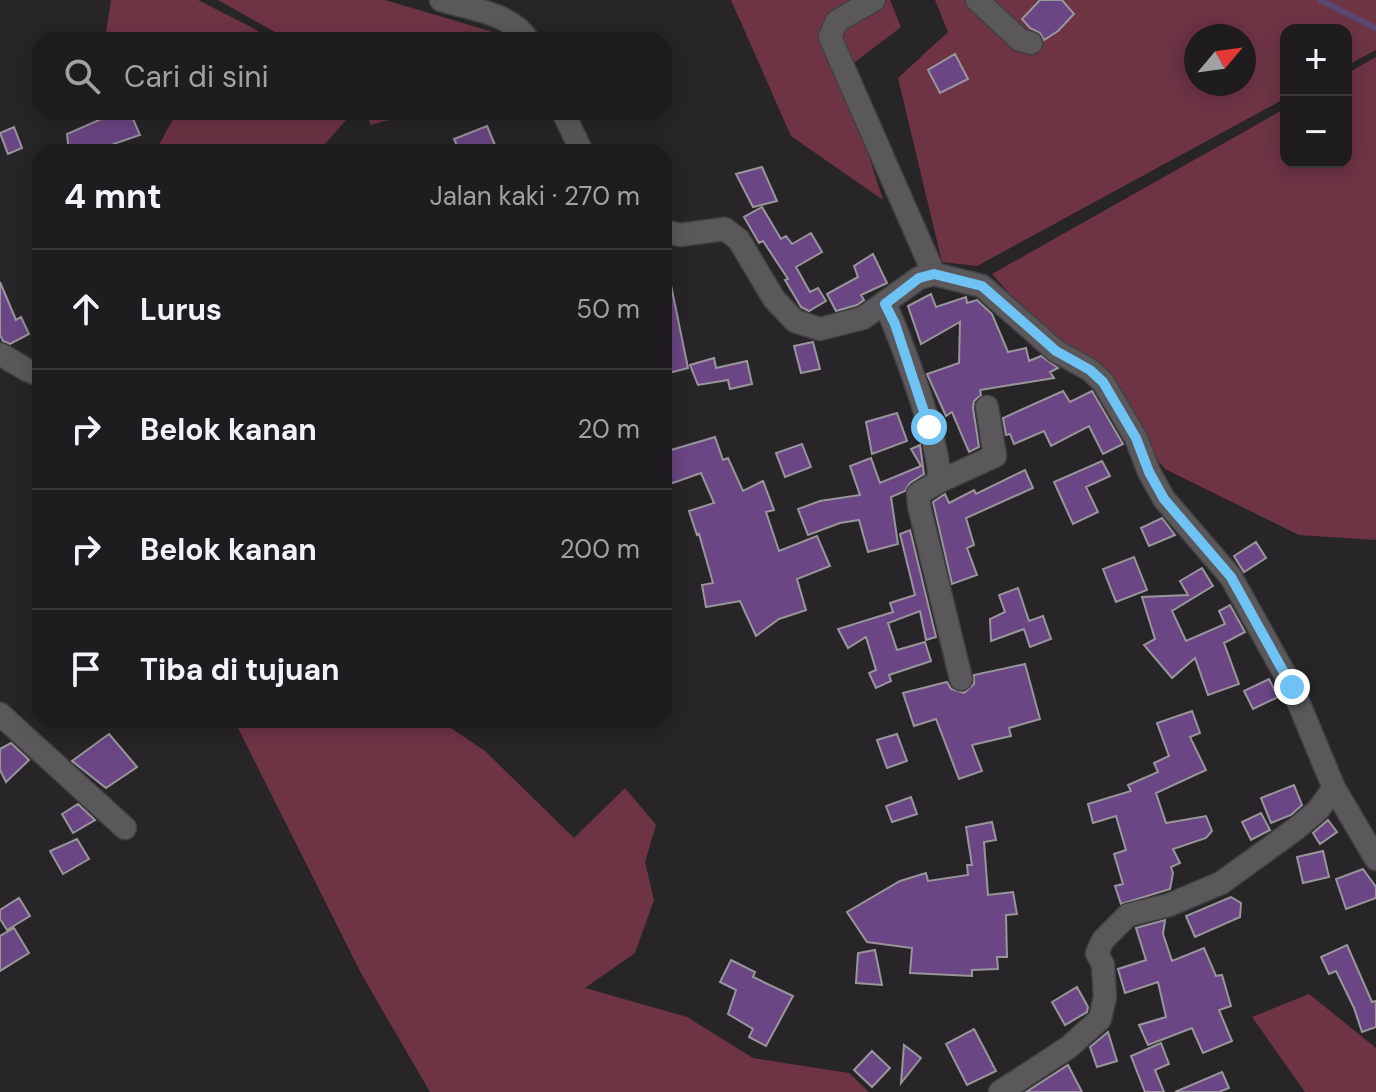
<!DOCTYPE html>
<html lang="id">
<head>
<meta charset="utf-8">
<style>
	body { margin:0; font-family:"DM Sans",sans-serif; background:#2b292b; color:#f1f3f6 }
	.controls { position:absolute; right:24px; top:24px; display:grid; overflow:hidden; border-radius:16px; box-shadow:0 4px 20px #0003 }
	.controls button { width:72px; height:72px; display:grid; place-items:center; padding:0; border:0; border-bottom:2px solid #3c3a3c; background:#1e1c1e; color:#f1f3f6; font:40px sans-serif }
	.compass { position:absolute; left:1184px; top:24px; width:72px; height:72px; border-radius:50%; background:#1e1c1e; box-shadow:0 4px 20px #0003; rotate:61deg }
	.stop { position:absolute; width:24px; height:24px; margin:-18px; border:6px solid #6fc2f4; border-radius:50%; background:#fff }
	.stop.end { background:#6fc2f4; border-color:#fff; box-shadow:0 2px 8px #0008 }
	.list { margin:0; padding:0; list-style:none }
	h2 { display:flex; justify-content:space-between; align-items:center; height:104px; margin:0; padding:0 32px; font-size:34px }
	h2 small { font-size:26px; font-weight:400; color:#a1a1a4 }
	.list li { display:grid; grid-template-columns:52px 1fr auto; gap:24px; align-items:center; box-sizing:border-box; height:120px; padding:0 32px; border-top:2px solid #3c3a3c }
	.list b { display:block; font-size:30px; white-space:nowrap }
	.list em { font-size:26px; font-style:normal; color:#a1a1a4 }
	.icon { flex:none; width:44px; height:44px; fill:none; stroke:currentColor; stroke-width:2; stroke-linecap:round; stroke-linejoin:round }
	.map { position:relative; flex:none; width:1376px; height:1092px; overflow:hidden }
	.search { position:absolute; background:#1e1c1e; box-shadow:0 4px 20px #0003; left:32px; top:32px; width:640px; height:88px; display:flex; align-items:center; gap:20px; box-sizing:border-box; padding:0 28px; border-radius:24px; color:#a1a1a4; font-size:30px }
	.panel { position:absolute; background:#1e1c1e; box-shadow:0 4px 20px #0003; left:32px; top:144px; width:640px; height:584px; border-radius:24px }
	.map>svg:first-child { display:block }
	.green { fill:#6e3444; fill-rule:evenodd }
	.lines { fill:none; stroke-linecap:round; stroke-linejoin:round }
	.stream { stroke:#584872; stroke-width:6 }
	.building { fill:#6a4684; stroke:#98969a; stroke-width:2 }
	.street-casing { stroke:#424042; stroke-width:25 }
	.street { stroke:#5b585b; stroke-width:22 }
	.route { stroke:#6fc2f4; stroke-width:10 }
</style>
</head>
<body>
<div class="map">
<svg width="1376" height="1092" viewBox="0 0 1376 1092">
	<rect width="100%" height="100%" fill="#282528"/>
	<path class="green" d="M111 0H198L253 28 270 40H105Z
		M218 0H385L510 37V40H289Z
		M731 0H890L901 27 842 72 883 200 791 136Z
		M935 0H1376V50L1346 66V30H1286V98L977 266 942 262 898 78 948 32ZM1196 36H1244V84H1196Z
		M1376 57V540L1299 535 1165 469 992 274 1286 108V162H1346V74Z
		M177 112H353L318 152H155Z
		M365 112H402L396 118 371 125Z
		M234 720H439L485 751 574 838 625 788 656 825 645 862 654 900 635 953 585 988 687 1017 753 1058 849 1073 869 1092H430L362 975Z
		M1309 994 1376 1048V1092H1305L1252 1017Z"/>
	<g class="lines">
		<path class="stream" d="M1320 0 1376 28"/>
	</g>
	<path class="building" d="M1040 0H1062L1074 14 1058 31 1044 40 1040 33 1030 28 1022 19Z
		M955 54 968 79 940 93 928 70Z
		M117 112H130L140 135 105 147 106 151 69 152 67 134Z
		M487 126 498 152H460L454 139Z
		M14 127 22 148 8 154 0 133Z
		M762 167 777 201 753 207 736 174Z
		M762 207 781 239 786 236 792 244 811 233 822 252 796 267 810 292 818 288 826 301 809 311 801 307 785 280 788 279 763 241 759 243 744 217Z
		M873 254 887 283 861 295 864 300 857 305 836 311 827 294 858 277 854 266Z
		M0 282 16 320 21 317 29 334 10 344 3 341 0 335Z
		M671 285 688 368 669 373 664 355V286Z
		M931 294 936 307 966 297 967 303 977 300 992 314 1008 352 1026 348 1029 361 1041 356 1058 368 1050 372 1054 378 980 390 981 395 974 401 973 408 979 447 969 452 952 412 946 416 927 374 959 363 960 322 921 344 908 306Z
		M813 342 820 369 801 373 794 346Z
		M714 358 716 368 747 361 752 384 730 389 728 380 698 385 690 365Z
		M1063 391 1070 402 1092 391 1123 444 1103 454 1089 426 1051 446 1044 431 1014 444 1010 434 1006 435 1003 418Z
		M897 413 907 441 872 454 866 422Z
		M715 437 723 460 728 458 743 491 763 481 774 510 766 512 779 551 817 536 830 566 797 579 806 610 779 619 756 636 740 601 706 607 702 585 713 583 699 534 697 535 689 511 714 503 701 473 670 484 664 469V452Z
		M802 444 811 467 785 477 776 453Z
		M920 445 924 474 910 483 905 491 891 497 898 544 868 552 859 520 840 523 808 535 798 509 820 501 860 495 850 466 871 458 880 483 921 466 911 449Z
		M1102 461 1110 476 1086 487 1098 512 1073 524 1054 482Z
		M1025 470 1033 488 966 518 974 545 967 548 977 575 952 584 933 502 945 494 949 503 974 490 976 494Z
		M1162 518 1175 535 1149 546 1141 528Z
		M910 530 936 637 926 640 920 611 888 623 897 650 925 642 931 661 889 675 891 681 876 688 869 673 876 670 866 637 848 648 838 629 893 612 890 603 915 595 900 534Z
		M1256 542 1266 558 1244 572 1234 556Z
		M1134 557 1147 590 1116 602 1103 569Z
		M1202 568 1213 586 1172 611 1186 641 1225 624 1219 611 1230 605 1245 632 1224 643 1239 684 1208 695 1195 658 1172 678 1144 645 1155 639 1142 597 1188 595 1180 581Z
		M1018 588 1029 621 1043 616 1051 639 1030 647 1024 629 991 641 990 619 1005 612 999 595Z
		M1025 664 1040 719 1009 728 1011 736 972 745 982 771 959 779 936 719 914 726 903 693 947 682 951 689 964 693 974 684V675Z
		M1269 679 1278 697 1253 709 1244 691Z
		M1192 711 1200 733 1190 737 1206 770 1156 793 1166 823 1206 816 1212 831 1206 838 1173 849 1180 863 1171 867 1173 873 1170 889 1121 904 1115 886 1123 884 1114 854 1126 850 1116 816 1093 823 1088 804 1131 791 1128 785 1158 772 1154 763 1169 756 1157 723Z
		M109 734 137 767 106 788 72 761Z
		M897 734 907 761 887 768 877 740Z
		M11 743 29 760 6 782 0 770V749Z
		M1294 785 1302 805 1291 815 1271 823 1261 798Z
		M911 797 917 814 892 822 886 806Z
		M78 804 95 820 73 833 62 814Z
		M1261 813 1270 830 1251 840 1242 822Z
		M1328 820 1337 832 1320 844 1313 833Z
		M992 822 996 840 984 842 988 895 1013 892 1017 914 1006 915 1007 957H997L998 969 972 970V976L910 973 912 948 867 942 847 912 900 881 926 873 928 881 968 875 967 865H972L966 827Z
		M77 839 89 859 63 874 50 851Z
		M1323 851 1329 877 1303 883 1297 857Z
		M1363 869 1376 887V898L1346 909 1336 879Z
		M1231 897 1241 903 1240 917 1195 937 1186 916Z
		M19 898 30 916 7 930 0 919V910Z
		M1165 920 1163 934 1172 961 1204 948 1216 976 1222 975 1231 1006 1219 1010 1232 1041 1203 1053 1192 1028 1148 1045 1139 1025 1166 1017 1158 982 1125 993 1118 969 1146 960 1136 928Z
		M14 928 29 953 0 971V936Z
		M1347 945 1372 1002 1376 1001V1027L1362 1032 1354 1008 1336 971 1329 974 1321 957Z
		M875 950 882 985 856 983 858 953Z
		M731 960 755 972 753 977 793 996 766 1046 749 1037 753 1029 728 1014 736 990 720 982Z
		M1077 987 1088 1007 1087 1012 1065 1025 1052 1002Z
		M974 1029 996 1071 967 1085 946 1044Z
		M1108 1032 1117 1061 1097 1067 1090 1047Z
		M1161 1043 1169 1064 1155 1070 1164 1092H1145L1131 1056Z
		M904 1045 921 1058 901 1083Z
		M872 1051 890 1068 872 1087 854 1070Z
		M1068 1065 1082 1092H1026Z
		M1222 1072 1229 1088 1219 1092H1175Z"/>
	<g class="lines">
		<defs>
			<path id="street" d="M441 0C470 9 511 13 528 40
				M874 0 837 21 830 37 934 274
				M977 0 1020 40 1031 43
				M563 112 582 152
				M664 231 680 235 725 229 739 240 774 299 795 321 820 329 863 318 919 278 934 274 982 286 1056 351 1090 370 1103 382 1136 438 1149 472 1164 499 1231 577 1292 687 1334 788 1376 859
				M885 304C898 331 946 458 938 482L918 494 919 506 961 679
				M0 354 27 370 40 375
				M938 482 995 456 987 407
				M0 714 125 828
				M1000 1092 1069 1047 1100 1019 1105 997 1103 965 1097 953 1103 940 1128 915 1169 905 1221 883 1297 828 1318 810 1334 788"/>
		</defs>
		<use href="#street" class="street-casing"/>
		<use href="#street" class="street"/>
	</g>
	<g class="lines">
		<path class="route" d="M929 427 895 324 885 304 919 278 934 274 982 286 1056 351 1090 370 1103 382 1136 438 1149 472 1164 499 1231 577 1292 687"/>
	</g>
</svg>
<div class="controls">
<button>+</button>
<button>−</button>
</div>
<svg class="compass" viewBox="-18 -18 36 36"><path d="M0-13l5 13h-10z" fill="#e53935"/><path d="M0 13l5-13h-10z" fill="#a1a1a4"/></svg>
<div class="stop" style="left:929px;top:427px"></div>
<div class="stop end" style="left:1292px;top:687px"></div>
<div class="search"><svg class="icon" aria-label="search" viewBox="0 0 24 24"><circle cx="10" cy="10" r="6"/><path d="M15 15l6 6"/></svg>Cari di sini</div>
<section class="panel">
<h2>4 mnt<small>Jalan kaki · 270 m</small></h2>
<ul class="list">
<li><svg class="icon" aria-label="ahead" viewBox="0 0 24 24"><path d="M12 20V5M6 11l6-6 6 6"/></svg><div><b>Lurus</b></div><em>50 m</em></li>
<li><svg class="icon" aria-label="right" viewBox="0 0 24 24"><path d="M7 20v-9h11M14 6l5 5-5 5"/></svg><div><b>Belok kanan</b></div><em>20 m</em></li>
<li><svg class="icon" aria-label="right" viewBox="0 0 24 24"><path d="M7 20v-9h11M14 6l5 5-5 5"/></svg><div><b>Belok kanan</b></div><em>200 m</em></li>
<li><svg class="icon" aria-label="arrive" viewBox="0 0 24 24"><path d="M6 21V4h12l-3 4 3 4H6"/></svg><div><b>Tiba di tujuan</b></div></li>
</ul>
</section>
</div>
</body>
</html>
